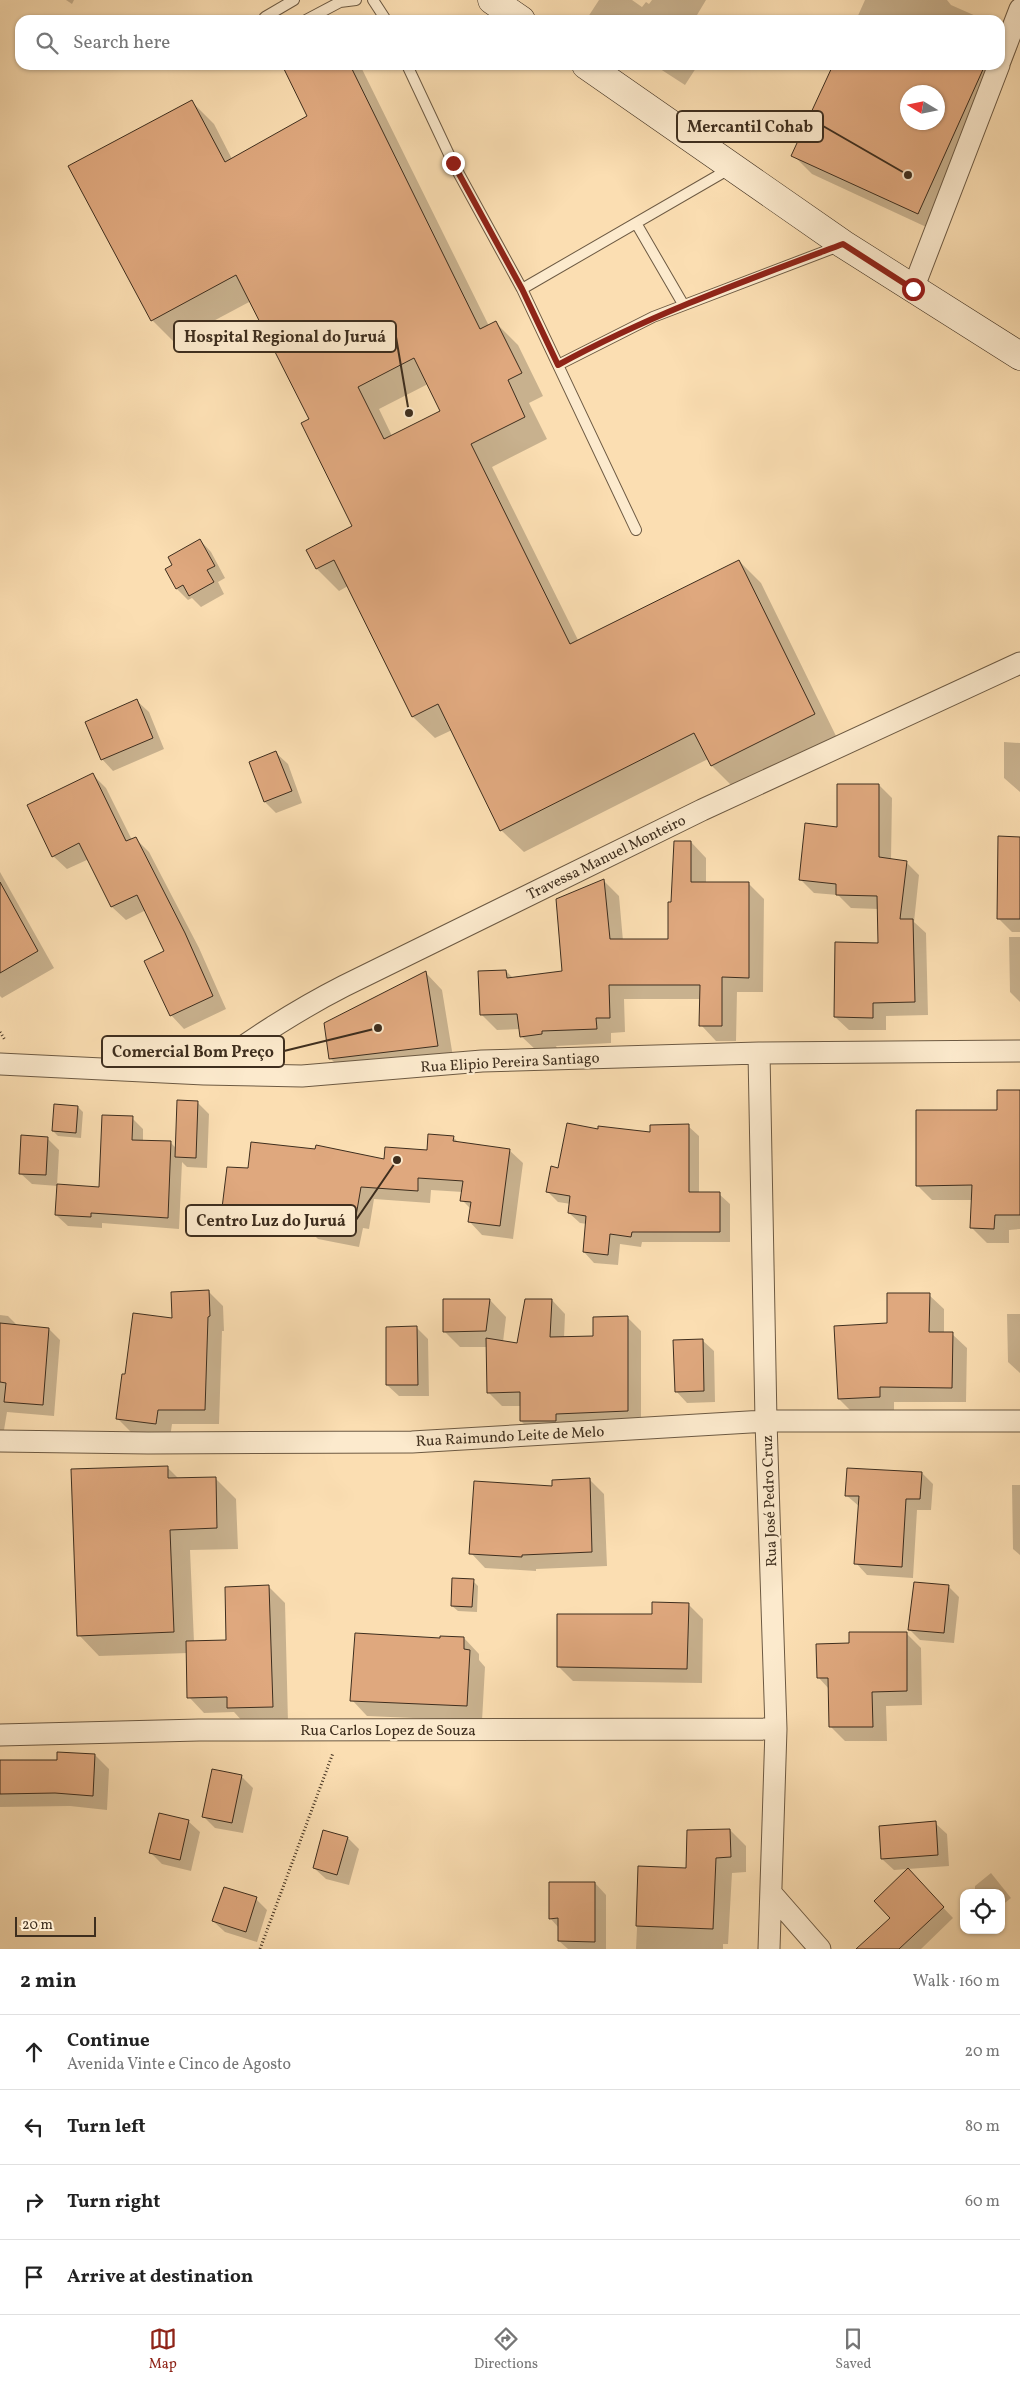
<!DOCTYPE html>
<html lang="en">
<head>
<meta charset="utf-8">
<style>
	body { margin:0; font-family:Vollkorn,serif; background:#f6f6f6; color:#222 }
	.controls { position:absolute; right:15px; bottom:15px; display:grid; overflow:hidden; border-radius:10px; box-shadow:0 1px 4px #0004 }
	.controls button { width:45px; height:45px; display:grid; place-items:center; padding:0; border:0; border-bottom:1px solid #e0e0e0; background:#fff; color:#222; font:25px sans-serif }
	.compass { position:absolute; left:900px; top:85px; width:45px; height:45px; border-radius:50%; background:#fff; box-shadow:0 1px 4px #0004; rotate:280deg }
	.scale { position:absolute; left:15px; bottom:12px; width:81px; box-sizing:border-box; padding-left:5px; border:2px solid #3e2e1e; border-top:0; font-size:14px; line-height:18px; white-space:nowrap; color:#3e2e1e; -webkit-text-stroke:4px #fceacd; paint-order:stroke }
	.stop { position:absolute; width:15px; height:15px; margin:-11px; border:4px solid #8f2418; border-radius:50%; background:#fff }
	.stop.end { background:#8f2418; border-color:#fff; box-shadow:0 1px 5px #0008 }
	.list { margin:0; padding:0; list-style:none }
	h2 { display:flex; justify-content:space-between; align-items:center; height:65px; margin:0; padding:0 20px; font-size:21px }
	h2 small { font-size:16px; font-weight:400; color:#767676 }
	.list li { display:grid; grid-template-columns:32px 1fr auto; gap:15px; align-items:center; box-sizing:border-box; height:75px; padding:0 20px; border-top:1px solid #e0e0e0 }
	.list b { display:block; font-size:19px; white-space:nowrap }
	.list p { margin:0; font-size:16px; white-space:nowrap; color:#767676 }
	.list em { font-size:16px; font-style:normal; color:#767676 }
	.icon { flex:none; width:28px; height:28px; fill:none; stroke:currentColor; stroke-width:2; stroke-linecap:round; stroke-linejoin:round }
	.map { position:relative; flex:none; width:1020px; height:1949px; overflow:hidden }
	.search { position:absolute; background:#fff; box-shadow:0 1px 4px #0004; left:15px; right:15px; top:15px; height:55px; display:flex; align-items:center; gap:12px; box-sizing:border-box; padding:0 18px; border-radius:15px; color:#767676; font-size:19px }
	.sheet { height:365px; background:#fff }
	nav { display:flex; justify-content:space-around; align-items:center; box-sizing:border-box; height:70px; border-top:1px solid #e0e0e0; background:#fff; font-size:14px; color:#767676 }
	nav a { display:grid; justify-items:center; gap:2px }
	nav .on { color:#8f2418 }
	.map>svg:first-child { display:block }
	.shadow { fill:#0003; fill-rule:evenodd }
	.building { fill:#dfa87e; stroke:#3e2e1e; fill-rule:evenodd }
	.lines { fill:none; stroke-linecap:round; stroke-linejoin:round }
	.lane-casing { stroke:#6d5a43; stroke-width:12 }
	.street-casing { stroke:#6d5a43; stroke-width:23 }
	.secondary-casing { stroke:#3e2e1e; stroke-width:29 }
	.path { stroke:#3e2e1e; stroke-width:3; stroke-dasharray:1 2.5; stroke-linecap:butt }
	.lane { stroke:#fceacd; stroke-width:10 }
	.street { stroke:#fceacd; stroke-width:21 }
	.secondary { stroke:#fceacd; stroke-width:28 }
	.route { stroke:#8f2418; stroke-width:6 }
	.labels { text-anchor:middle; stroke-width:4.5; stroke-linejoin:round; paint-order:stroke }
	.street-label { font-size:15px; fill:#3e2e1e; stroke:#fceacd }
	.leader { fill:none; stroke:#3e2e1e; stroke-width:2 }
	.callout-dot { fill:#3e2e1e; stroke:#fceacd; stroke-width:2 }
	.callout { fill:#fceacd; stroke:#3e2e1e; stroke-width:2 }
	.callout-label { font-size:16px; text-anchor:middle; font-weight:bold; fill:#3e2e1e }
</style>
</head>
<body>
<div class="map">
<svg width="1020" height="1949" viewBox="0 0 1020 1949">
	<rect width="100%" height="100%" fill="#fbdeb2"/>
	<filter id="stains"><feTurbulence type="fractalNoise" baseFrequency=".004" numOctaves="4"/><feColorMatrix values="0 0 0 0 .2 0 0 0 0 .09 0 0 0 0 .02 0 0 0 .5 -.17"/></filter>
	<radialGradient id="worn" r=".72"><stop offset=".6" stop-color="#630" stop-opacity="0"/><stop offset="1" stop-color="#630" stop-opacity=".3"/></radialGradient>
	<path class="shadow" d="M66 0H74L72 4Z
		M599 0H632L642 7 646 2 649 4 652 0H706L694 20H586Z
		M865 0H947L951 5 985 20H856Z
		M1000 27 1018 46 993 112 991 111 937 232 812 174 793 155 835 65H1000ZM908 92H938V122H908Z
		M284 65H360L489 326 496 323 518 345 543 396 529 403 547 439 492 467 579 642 739 561 761 583 836 736 734 788 712 766 708 759 524 852 502 831 452 730 435 738 413 717 348 586 339 591 317 569 308 551 353 526 311 420 251 301 174 342 152 320 192 102 214 124 232 159 309 116ZM428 384 442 412 392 436 379 409Z
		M648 65H698L685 85 654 65 653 68Z
		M200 540 211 552 225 578 218 582 224 594 201 607 192 598 188 600 177 589 167 570Z
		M137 701 149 712 164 749 113 771 102 759Z
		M1004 742 1020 743V792L1004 778Z
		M276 753 288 764 302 803 276 813 265 802Z
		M92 774 106 788 132 840 135 838 149 852 199 948 226 1009 184 1029 171 1015 166 951 146 910 126 920 112 907 89 859 67 869 53 856Z
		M879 785 892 798 891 860 906 862 919 875 914 922 926 933 928 1015 886 1016V1030H849L835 1017 879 944 878 909 851 908 838 895 814 893 800 879 838 828Z
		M1020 838V932H1012L998 918Z
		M691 842 706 858V884H749L764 899 763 992H737L736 1041H716L701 1025V999H624L625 1032 611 1033V1043L556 1046 557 1048 537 1051 521 1036 520 1029 497 1030 482 1015 506 971 513 978 563 972 604 881 619 896 623 941 669 940 672 903Z
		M0 872 54 968 2 998 0 996Z
		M1009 937H1020V1002L1010 992Z
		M426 973 442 990 454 1063 347 1075 330 1058Z
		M1020 1091V1229L1009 1230V1243H987L972 1228 973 1200H932L917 1185Z
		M198 1103 209 1114 207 1168 187 1167 182 1162 179 1229 102 1223V1228L68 1226 56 1215 58 1186 32 1184 20 1173 47 1138 59 1150 57 1186 100 1188 132 1118 143 1129V1142L171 1143 176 1148Z
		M78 1107 83 1112 81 1138 58 1136 53 1131Z
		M688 1126 699 1136V1194H719L730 1204V1242H642L641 1247 620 1244 618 1265 594 1263 584 1252 587 1224 580 1223 569 1213 571 1204 558 1202 547 1191 559 1169 599 1130 651 1134Z
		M453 1137 459 1143 509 1150 523 1163 513 1239 482 1235 469 1221 471 1209 462 1200 463 1192 431 1190 430 1203 374 1199 369 1229 363 1228 359 1247 318 1239 307 1228 276 1224 275 1230 254 1228 248 1221 236 1220 223 1207 249 1169 386 1160 429 1151Z
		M208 1291 223 1306 224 1331H222L219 1424H172L170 1438 132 1433 117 1418 126 1375 173 1319Z
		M929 1295 944 1309V1334H952L967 1348 966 1402H894V1412L854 1414 839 1399 888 1325Z
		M444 1300H490L506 1317 503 1342 518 1345 552 1300 565 1314 564 1338 594 1337 628 1318 641 1331V1424L534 1434 521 1421V1406H502L489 1393 487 1347H460L444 1331Z
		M1007 1314H1020V1373L1008 1362Z
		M0 1315 8 1316 18 1326 49 1329 60 1340 54 1416 7 1412 3 1436 0 1435Z
		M417 1328 428 1339 429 1396H399L387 1385Z
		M702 1340 714 1351 715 1402 687 1403 676 1391Z
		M167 1467 179 1479 215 1478 236 1499 238 1549 190 1550 194 1642 227 1641 269 1587 285 1603 288 1722 244 1723 234 1712 204 1713 189 1697 188 1653 99 1656 79 1635Z
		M922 1473 933 1484 931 1510H917L913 1578 867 1575 856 1563 860 1507 846 1495Z
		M590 1480 604 1494 607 1566 536 1569V1571L485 1568 471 1553 553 1487Z
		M1012 1485H1020V1555L1013 1549Z
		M473 1581 478 1586 477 1612 458 1611 452 1606Z
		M948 1586 959 1597 954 1643 920 1640 909 1629Z
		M688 1604 703 1619 702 1683 573 1681 558 1666 653 1616Z
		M906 1633 921 1648 922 1705 886 1706 887 1741H845L830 1726 829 1689 819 1678 850 1644Z
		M464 1638 479 1654V1660L485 1667 482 1721 367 1716 352 1700 441 1640Z
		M95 1755 109 1769 107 1810 70 1806 0 1807V1761H58Z
		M241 1776 253 1788 243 1833 215 1828 203 1816Z
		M188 1821 200 1832 191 1871 162 1864 151 1853Z
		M935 1823 947 1834 949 1866 894 1870 882 1859Z
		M730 1830 746 1846V1872L732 1873 728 1944H723V1949H636L640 1867 687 1869Z
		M348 1838 359 1849 349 1885 326 1879 314 1868Z
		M991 1873 1011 1898 1001 1906V1893H975V1886Z
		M918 1881 953 1918 921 1949H878L892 1918Z
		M595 1883 606 1895V1949H568L559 1941V1928L550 1918Z
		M256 1899 267 1910 257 1942 225 1932 213 1921Z"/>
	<path class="building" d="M282 65H350L480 329 496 321 522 373 508 380 525 417 471 444 570 644 739 560 815 714 711 766 694 733 500 831 438 704 412 717 334 560 316 569 306 550 352 526 301 423 309 419 236 275 151 321 68 166 192 100 225 162 307 116ZM414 358 440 411 384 439 358 387Z
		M833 65H985L918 214 791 156ZM908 92H938V122H908Z
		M200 539 215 566 207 570 214 582 189 596 183 585 176 589 165 569 172 565 168 557Z
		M137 699 153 738 101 760 85 722Z
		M276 751 292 791 264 802 249 762Z
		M93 773 126 841 136 837 185 933 213 996 170 1016 144 961 164 951 137 895 111 907 79 843 52 857 27 805Z
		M837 784H879V857L907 861 900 919H913L915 1002 873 1003V1018L834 1017 835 942 878 943 877 896 836 895V884L799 880 805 823 837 827Z
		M998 836 1020 837V919H997Z
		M674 841H691V882H749V978L722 977V1026H699L700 985H609L610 1018H596L597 1029 542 1031V1034L520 1037 517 1014 480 1015 478 971 506 970 507 978 562 971 556 899 604 879 610 939H668V902H671Z
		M0 882 38 951 0 973Z
		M426 971 438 1046 329 1059 324 1023Z
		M997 1090H1020V1215H995L994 1229 970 1228 972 1185 916 1186V1110H997Z
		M177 1100 198 1101 196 1158 175 1157Z
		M54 1104 78 1106 76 1133 52 1131Z
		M102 1115 133 1116 132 1140 171 1141 168 1218 91 1213V1217L55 1215 57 1184 99 1187Z
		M567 1123 598 1129V1126L650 1132V1125L689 1124V1192H720V1232H632L631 1237 610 1234 608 1255 583 1252 586 1216 568 1213 570 1196 546 1192 551 1166 558 1168Z
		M428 1134 454 1136 453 1141 510 1149 500 1226 468 1222 471 1202 460 1201 463 1181 418 1178V1191L361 1187 356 1216 350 1215 346 1234 304 1226 305 1216 263 1212 262 1218 240 1215 241 1209 222 1208 227 1167 248 1168 251 1142 315 1149 316 1145 384 1159 385 1147 427 1150Z
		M21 1135 48 1137 46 1175 19 1174Z
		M209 1290 210 1316 208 1317 205 1410H158L156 1424 116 1419 122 1374H125L133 1313 172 1318 171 1292Z
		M887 1293H930L929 1332H953L952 1388 880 1387V1397L838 1399 834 1326 887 1323Z
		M443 1299H490L486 1331 443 1332Z
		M525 1299H552L550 1337 593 1336V1317L628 1316V1411L556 1414V1421H520V1392L487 1393 486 1338 517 1343Z
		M0 1323 49 1328 43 1405 4 1402 6 1383 0 1382Z
		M417 1326 418 1385H386V1327Z
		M703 1339 704 1391 675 1392 673 1340Z
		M168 1466V1478L216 1477 217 1528 170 1530 174 1632 77 1636 71 1469Z
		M847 1468 922 1472 920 1499H906L902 1567 854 1564 859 1496H845Z
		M590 1478 592 1552 522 1555V1557L469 1554 474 1481 552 1486V1480Z
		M452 1578 474 1579 472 1607 451 1606Z
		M914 1582 949 1585 944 1633 908 1630Z
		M269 1585 273 1707 227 1708V1697L187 1698 186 1641 226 1640 225 1587Z
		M652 1602 689 1603 687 1669 557 1667V1614H652Z
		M849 1632H907V1691L872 1692 873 1727H829L828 1678H817L816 1644 849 1643Z
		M355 1633 440 1638V1636L464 1637V1649L470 1650 467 1706 350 1701Z
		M57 1752 95 1754 93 1796 55 1793 0 1794V1760H57Z
		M212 1769 242 1775 232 1823 202 1817Z
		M159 1813 189 1820 180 1860 149 1853Z
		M936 1821 938 1855 881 1859 879 1826Z
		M730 1829 731 1857 716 1858 713 1929 636 1926 638 1866 686 1868 687 1830Z
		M323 1830 348 1837 337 1875 313 1868Z
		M908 1868 944 1907 899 1949H856L890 1918 874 1901Z
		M549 1882H595V1942L558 1941V1918L549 1919Z
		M224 1887 257 1897 246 1932 212 1921Z"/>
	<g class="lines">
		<defs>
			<path id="lane" d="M373 0 386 20
				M266 20 265 17 294 0
				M306 20 340 2 356 0
				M407 65 453 163 522 289 636 530
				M636 223 683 304
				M522 289 731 168
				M558 365 653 317 839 246"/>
			<path id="street" d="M1000 61 1020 9
				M913 289 999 65
				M759 1053 766 1421 776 1729 769 1949
				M0 1064 204 1074 302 1076 482 1061 759 1053 1020 1051
				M204 1074C251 1040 293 1012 344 986L702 810 1020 663
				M0 1441 148 1443 412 1442 766 1421H1020
				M0 1735 199 1730 776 1729
				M771 1893 820 1949"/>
			<path id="secondary" d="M492 0 521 20
				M586 65 843 244 1020 356"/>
		</defs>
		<use href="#lane" class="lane-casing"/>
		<use href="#street" class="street-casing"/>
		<use href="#secondary" class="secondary-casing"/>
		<path class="path" d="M0 1032 5 1040
			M260 1949 333 1753"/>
		<use href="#lane" class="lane"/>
		<use href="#street" class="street"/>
		<use href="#secondary" class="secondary"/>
	</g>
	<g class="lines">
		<path class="route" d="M453 163 522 289 558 365C650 315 744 281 843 244L913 289"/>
	</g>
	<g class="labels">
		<g class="street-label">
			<text transform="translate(606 857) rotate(-26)" y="5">Travessa Manuel Monteiro</text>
			<text transform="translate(510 1062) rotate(-3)" y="5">Rua Elipio Pereira Santiago</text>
			<text transform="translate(510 1436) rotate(-3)" y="5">Rua Raimundo Leite de Melo</text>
			<text transform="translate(769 1501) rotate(-92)" y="5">Rua José Pedro Cruz</text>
			<text x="388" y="1735">Rua Carlos Lopez de Souza</text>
		</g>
	</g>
	<path class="leader" d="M908 175L823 126M409 413L396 337M378 1028L284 1051M397 1160L356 1220"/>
	<g class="callout-dot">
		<circle cx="908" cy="175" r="5"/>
		<circle cx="409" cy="413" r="5"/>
		<circle cx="378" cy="1028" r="5"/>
		<circle cx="397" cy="1160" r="5"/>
	</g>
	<g class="callout">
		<rect x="677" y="111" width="146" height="31" rx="5"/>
		<rect x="174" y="321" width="222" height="31" rx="5"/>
		<rect x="102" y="1036" width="182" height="31" rx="5"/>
		<rect x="186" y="1205" width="170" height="31" rx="5"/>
	</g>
	<g class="callout-label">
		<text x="750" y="132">Mercantil Cohab</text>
		<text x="285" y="342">Hospital Regional do Juruá</text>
		<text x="193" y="1057">Comercial Bom Preço</text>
		<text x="271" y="1226">Centro Luz do Juruá</text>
	</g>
	<rect width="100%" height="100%" filter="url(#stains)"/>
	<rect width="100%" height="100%" fill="url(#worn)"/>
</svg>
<div class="controls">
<button><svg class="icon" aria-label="locate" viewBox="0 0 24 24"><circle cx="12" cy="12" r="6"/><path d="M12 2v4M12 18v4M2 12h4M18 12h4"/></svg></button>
</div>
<svg class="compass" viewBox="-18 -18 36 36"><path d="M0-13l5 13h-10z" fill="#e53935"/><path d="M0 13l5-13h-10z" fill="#767676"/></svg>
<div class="scale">20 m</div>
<div class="stop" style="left:913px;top:289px"></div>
<div class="stop end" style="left:453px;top:163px"></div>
<div class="search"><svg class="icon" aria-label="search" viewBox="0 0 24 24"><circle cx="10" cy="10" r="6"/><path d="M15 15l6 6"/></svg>Search here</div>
</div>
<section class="sheet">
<h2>2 min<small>Walk · 160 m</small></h2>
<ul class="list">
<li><svg class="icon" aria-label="ahead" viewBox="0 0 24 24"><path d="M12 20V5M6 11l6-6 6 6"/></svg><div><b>Continue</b><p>Avenida Vinte e Cinco de Agosto</p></div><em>20 m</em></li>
<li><svg class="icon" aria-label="left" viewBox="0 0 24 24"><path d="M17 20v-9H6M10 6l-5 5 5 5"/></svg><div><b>Turn left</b></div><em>80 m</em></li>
<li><svg class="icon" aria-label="right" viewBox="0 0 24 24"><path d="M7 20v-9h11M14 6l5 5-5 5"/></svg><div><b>Turn right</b></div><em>60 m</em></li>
<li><svg class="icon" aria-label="arrive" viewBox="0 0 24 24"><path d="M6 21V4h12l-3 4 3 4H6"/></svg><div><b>Arrive at destination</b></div></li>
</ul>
</section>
<nav>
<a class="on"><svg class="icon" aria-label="map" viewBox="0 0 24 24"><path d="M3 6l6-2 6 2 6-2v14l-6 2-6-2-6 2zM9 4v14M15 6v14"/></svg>Map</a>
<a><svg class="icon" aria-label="directions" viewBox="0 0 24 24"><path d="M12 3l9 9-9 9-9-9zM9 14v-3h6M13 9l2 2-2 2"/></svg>Directions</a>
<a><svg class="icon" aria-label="saved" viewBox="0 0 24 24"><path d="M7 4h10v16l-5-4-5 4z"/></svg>Saved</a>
</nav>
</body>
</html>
